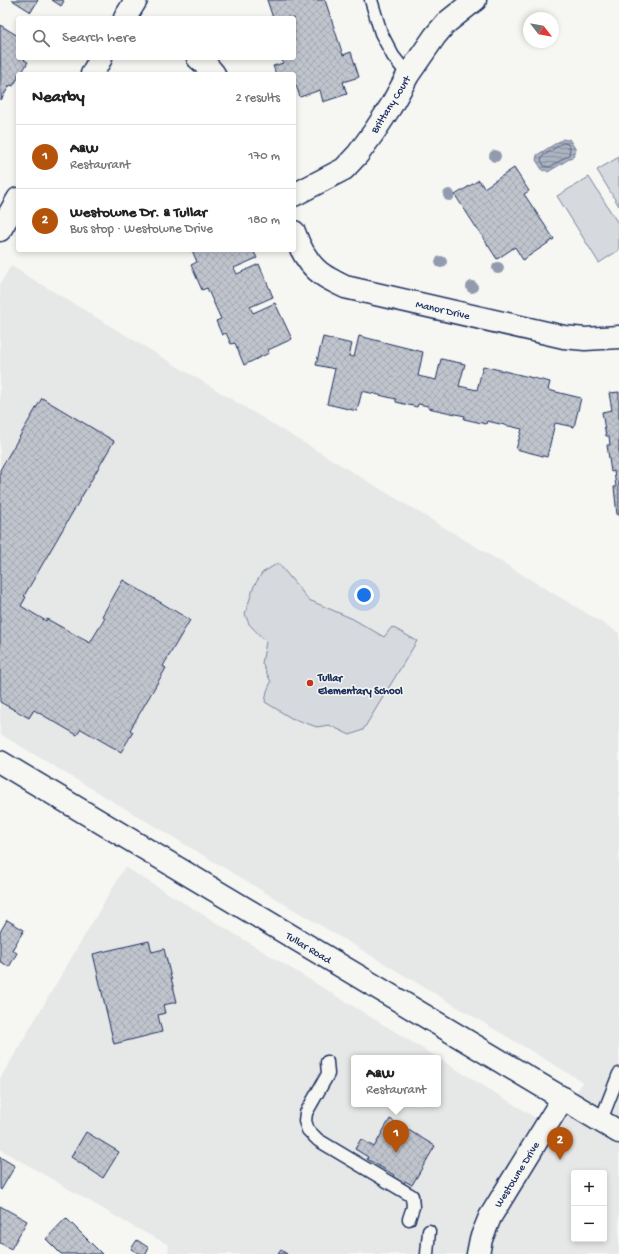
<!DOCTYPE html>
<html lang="en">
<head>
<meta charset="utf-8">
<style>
	body { margin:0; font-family:"Gochi Hand",sans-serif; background:#f6f6f6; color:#222 }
	.controls { position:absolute; right:12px; bottom:12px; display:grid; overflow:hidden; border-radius:4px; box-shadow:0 2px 6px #0003 }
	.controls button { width:36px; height:36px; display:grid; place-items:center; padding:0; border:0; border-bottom:1px solid #e0e0e0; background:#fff; color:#222; font:20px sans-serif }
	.compass { position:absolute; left:523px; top:12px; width:36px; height:36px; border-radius:50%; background:#fff; box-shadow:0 2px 6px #0003; rotate:121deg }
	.you { position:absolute; left:364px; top:595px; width:14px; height:14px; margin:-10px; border:3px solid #fff; border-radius:50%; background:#1a73e8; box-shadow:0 0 0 6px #1a73e833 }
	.badge { display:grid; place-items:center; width:26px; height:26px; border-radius:50%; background:#b45309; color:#fff; font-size:13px; font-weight:700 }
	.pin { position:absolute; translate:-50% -33px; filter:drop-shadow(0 1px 2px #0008) }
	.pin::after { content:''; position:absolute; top:21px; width:14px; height:12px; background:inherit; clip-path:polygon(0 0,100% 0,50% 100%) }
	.popup { position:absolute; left:351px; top:1055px; width:90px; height:52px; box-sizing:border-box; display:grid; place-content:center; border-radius:4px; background:#fff; filter:drop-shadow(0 1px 3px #0005); font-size:13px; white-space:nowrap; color:#767676 }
	.popup b { font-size:15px; color:#222 }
	.popup::after { content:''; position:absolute; left:50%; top:100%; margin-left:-8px; border:8px solid transparent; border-top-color:#fff }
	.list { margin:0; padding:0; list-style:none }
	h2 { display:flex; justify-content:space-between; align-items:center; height:52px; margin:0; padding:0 16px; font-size:17px }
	h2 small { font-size:13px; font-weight:400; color:#767676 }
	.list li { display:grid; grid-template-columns:26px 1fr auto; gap:12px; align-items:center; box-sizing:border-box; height:64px; padding:0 16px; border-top:1px solid #e0e0e0 }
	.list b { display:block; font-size:15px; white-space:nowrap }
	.list p { margin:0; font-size:13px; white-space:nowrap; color:#767676 }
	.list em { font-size:13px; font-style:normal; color:#767676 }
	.icon { flex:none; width:22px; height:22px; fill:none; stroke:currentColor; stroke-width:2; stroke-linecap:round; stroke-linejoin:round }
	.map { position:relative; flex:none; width:619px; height:1254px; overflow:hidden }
	.search { position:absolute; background:#fff; box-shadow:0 2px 6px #0003; left:16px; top:16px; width:280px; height:44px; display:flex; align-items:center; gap:10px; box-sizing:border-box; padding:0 14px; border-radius:4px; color:#767676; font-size:15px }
	.panel { position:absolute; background:#fff; box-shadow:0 2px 6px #0003; left:16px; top:72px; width:280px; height:180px; border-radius:4px }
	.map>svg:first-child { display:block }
	.built { fill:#e6e7e7; fill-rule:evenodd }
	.park { fill:#d6d9dd; stroke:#78849e }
	.water { fill:url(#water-rules); stroke:#717e99 }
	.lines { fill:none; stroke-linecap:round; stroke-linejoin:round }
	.shore { stroke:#556385; stroke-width:1 }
	.building { fill:url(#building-cross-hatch); stroke:#1b2f5e }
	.lane-casing { stroke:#1b2f5e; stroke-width:15 }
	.street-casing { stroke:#1b2f5e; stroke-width:25 }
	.secondary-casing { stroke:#1b2f5e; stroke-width:25 }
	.lane { stroke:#f6f6f2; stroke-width:12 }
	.street { stroke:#f6f6f2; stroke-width:22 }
	.secondary { stroke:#f6f6f2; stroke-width:22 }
	.tree { fill:#929bae }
	.poi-dot { fill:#c8321e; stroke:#f6f6f2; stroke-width:1.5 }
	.labels { text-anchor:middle; stroke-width:3; stroke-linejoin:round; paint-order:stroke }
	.street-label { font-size:11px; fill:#1b2f5e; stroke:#f6f6f2 }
	.poi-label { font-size:11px; font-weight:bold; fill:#1b2f5e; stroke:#f6f6f2; text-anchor:start }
</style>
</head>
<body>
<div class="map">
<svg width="619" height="1254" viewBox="0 0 619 1254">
	<defs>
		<pattern id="water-rules" width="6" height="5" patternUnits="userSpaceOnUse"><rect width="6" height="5" fill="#abb2c0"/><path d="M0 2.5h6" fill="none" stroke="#8a919f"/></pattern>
		<pattern id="building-cross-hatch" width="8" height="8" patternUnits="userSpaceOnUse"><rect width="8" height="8" fill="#c0c4cd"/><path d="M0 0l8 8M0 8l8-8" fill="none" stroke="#a4a9b2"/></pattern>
	</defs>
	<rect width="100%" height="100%" fill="#f6f6f2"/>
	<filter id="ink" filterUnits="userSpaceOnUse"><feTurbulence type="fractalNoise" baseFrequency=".025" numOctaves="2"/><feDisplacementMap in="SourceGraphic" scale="8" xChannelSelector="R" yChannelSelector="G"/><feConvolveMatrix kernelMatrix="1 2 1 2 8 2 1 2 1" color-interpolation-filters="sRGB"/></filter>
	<g filter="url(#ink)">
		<path class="built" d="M11 266 619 633V1254H168L169 1245 134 1227 0 1149V1079L125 867 438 1058H354V1104H438V1058L554 1129 583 1082 0 734V284ZM574 1173H604V1239H574Z"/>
		<path class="park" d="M619 157V206L597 170Z
			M589 177 619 225V250L599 263 557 196Z
			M278 563 309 600 353 619 384 637 392 627 417 641 363 730 350 735 329 725 317 727 291 718 265 702 267 691 271 682 262 663 266 642 249 624 245 614 254 586 262 573Z"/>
		<path class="water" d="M563 139 567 140 569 139 576 150 573 154 574 156 548 172 545 170 543 171 536 160 537 155Z"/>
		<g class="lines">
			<path class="shore" d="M563 143 568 144 570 148 569 155 550 167 544 166 541 160 542 157Z"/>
		</g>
		<path class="building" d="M12 0H38L31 12Z
			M52 0H62L64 1 61 6Z
			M267 0H325L343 55 351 52 359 77 343 82 347 94 323 102 320 90 300 97 296 85 294 86V74H276L273 66 283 63 281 58H294V18H273Z
			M0 25 18 36V58H26L24 60 28 62 21 74H18V78L13 86 10 85 1 100Z
			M514 168 529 191 524 194 554 239 523 260 515 247 497 259 455 195 479 180 484 188Z
			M192 250H253L257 258 234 268 237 274 259 264 273 297 250 307 253 313 275 303 292 339 268 350 269 353 244 365 235 343 231 344 226 333 222 335 216 321 221 319 207 288 202 290 191 265 197 262Z
			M359 336 423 352 418 376 436 380 441 359 465 364 459 386 477 390 483 366 550 382 548 390 581 398 574 427 555 423 547 457 516 449 522 429 487 421 486 424 464 419 465 416 428 408V406L418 404 417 407 396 402V399L362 391 357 411 327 404 335 369 316 365 323 337 352 344 349 356 354 357Z
			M619 392V515H617L614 487H616L614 471 611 472 607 445H610L609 436H606L602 412 612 410 609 393Z
			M42 398 114 441 24 596 26 597 21 606 46 621 47 619 90 643 105 618 102 616 123 580 190 620 163 666 166 668 130 730 133 732 121 752 81 729 77 735 34 710 29 718 0 702V470Z
			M7 920 24 930 12 950 17 953 9 967 0 961V932Z
			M149 941 152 952 164 949 177 1002 163 1005 165 1013 158 1015 162 1032 114 1044 93 954Z
			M390 1119 435 1146 412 1185 405 1181 402 1188 391 1181 394 1175 367 1159 368 1157 355 1149 361 1139 374 1147Z
			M86 1132 119 1152 103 1178 71 1157Z
			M0 1157 15 1166 1 1190 0 1189Z
			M0 1206 27 1221 11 1249 0 1243Z
			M66 1218 102 1254H61L46 1239Z
			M137 1240 149 1248 146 1254H140L131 1249Z
			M281 1250 287 1254H278Z"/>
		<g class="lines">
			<defs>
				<path id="lane" d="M371 0 381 33 393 56 408 75
					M327 1062 328 1074 306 1113 305 1121 308 1130 318 1140 412 1196 413 1207 409 1219
					M601 1120 619 1074
					M427 1254 429 1231"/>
				<path id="street" d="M125 18 136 0
					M198 58 208 67 214 74
					M92 74 101 58
					M294 195 344 169 358 154 374 132 391 106 408 75 435 36 446 23 475 0
					M0 230 18 199
					M294 232C300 249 308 265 323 275 330 280 338 283 345 287L564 337 585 339 619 337
					M478 1254 481 1239 490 1217 563 1098"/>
				<path id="secondary" d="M0 762 619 1132"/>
			</defs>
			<use href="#lane" class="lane-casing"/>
			<use href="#street" class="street-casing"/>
			<use href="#secondary" class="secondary-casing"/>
			<use href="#lane" class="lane"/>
			<use href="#street" class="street"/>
			<use href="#secondary" class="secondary"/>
		</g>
		<g class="tree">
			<circle cx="495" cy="156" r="6"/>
			<circle cx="449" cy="195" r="6"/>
			<circle cx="441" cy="262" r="6"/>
			<circle cx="498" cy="268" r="6"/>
			<circle cx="472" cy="287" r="6"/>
		</g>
	</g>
	<circle class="poi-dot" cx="310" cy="683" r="4"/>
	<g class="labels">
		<g class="street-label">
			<text transform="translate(390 104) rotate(-58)" y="4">Brittany Court</text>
			<text transform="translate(443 309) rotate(13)" y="4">Manor Drive</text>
			<text transform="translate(309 947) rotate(31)" y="4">Tullar Road</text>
			<text transform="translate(516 1174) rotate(-58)" y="4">Westowne Drive</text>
		</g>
		<g class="poi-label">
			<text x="318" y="681">Tullar<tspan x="318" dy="13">Elementary School</tspan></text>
		</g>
	</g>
</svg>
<div class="controls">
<button>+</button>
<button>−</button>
</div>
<svg class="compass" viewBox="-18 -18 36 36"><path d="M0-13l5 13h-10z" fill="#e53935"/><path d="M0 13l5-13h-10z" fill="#767676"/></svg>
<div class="you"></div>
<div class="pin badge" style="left:396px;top:1153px">1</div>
<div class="popup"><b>A&amp;W</b>Restaurant</div>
<div class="pin badge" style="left:560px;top:1160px">2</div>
<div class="search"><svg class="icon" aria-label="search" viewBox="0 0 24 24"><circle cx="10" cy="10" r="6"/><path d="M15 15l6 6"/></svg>Search here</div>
<section class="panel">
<h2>Nearby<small>2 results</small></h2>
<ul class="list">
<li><span class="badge">1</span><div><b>A&amp;W</b><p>Restaurant</p></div><em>170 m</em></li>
<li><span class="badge">2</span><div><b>Westowne Dr. &amp; Tullar</b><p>Bus stop · Westowne Drive</p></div><em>180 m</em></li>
</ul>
</section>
</div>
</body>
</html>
